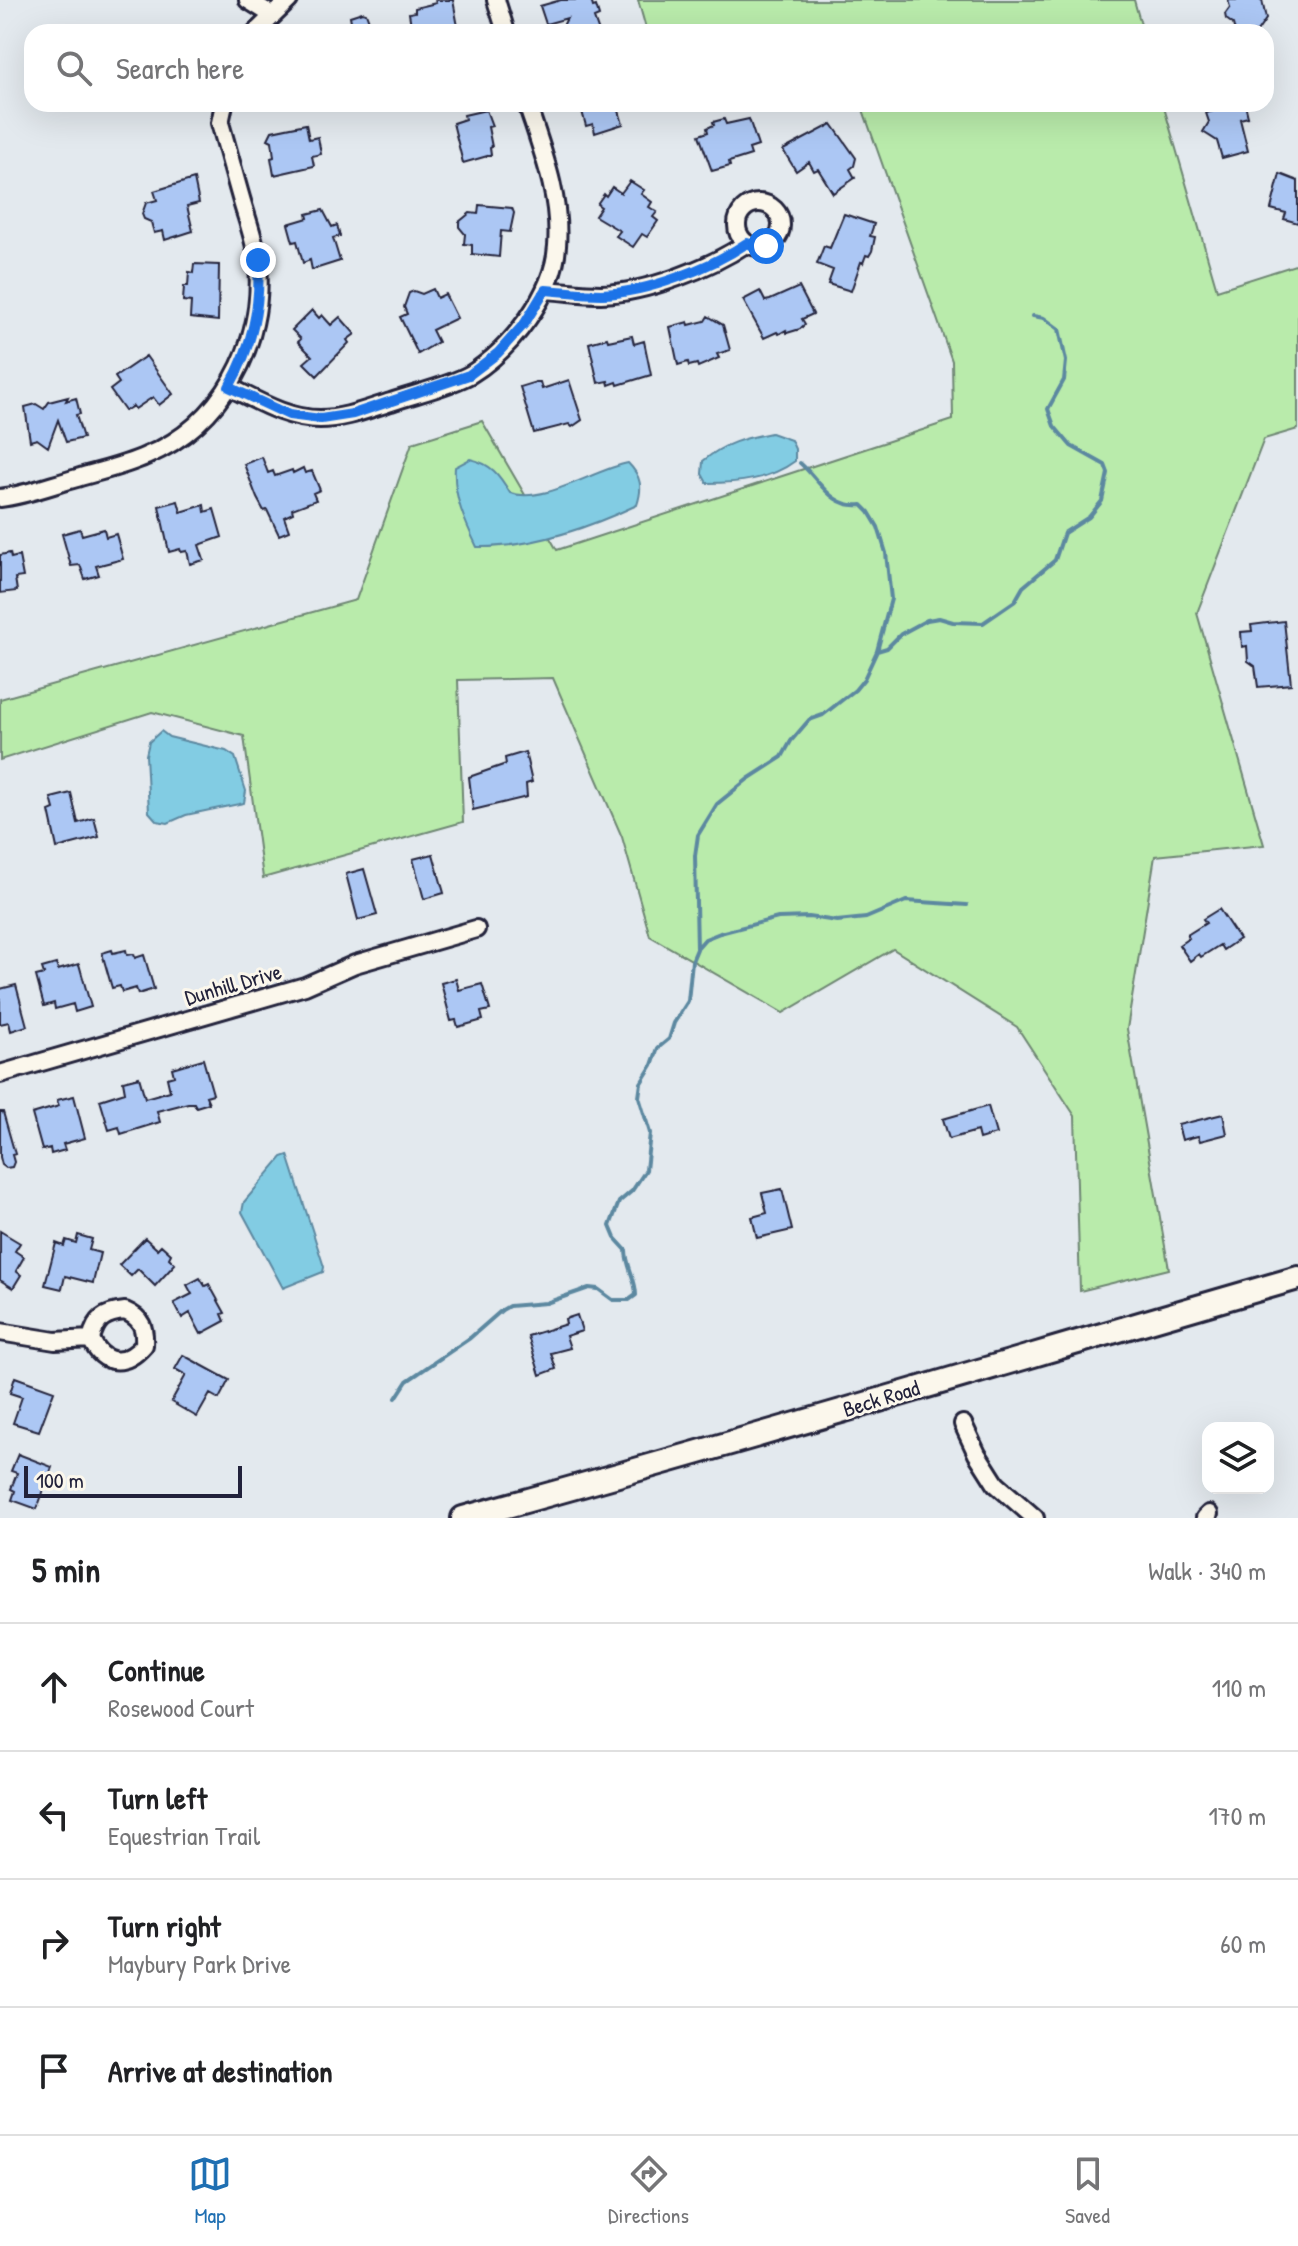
<!DOCTYPE html>
<html lang="en">
<head>
<meta charset="utf-8">
<style>
	body { margin:0; font-family:"Patrick Hand",sans-serif; background:#f2f2f2; color:#202124 }
	.controls { position:absolute; right:24px; bottom:24px; display:grid; overflow:hidden; border-radius:16px; box-shadow:0 8px 32px #0002 }
	.controls button { width:72px; height:72px; display:grid; place-items:center; padding:0; border:0; border-bottom:2px solid #e0e0e0; background:#fff; color:#202124; font:40px sans-serif }
	.scale { position:absolute; left:24px; bottom:20px; width:218px; box-sizing:border-box; padding-left:8px; border:4px solid #22223b; border-top:0; font-size:22px; line-height:28px; white-space:nowrap; color:#22223b; -webkit-text-stroke:6px #fbf7ec; paint-order:stroke }
	.stop { position:absolute; width:24px; height:24px; margin:-18px; border:6px solid #1a73e8; border-radius:50%; background:#fff }
	.stop.end { background:#1a73e8; border-color:#fff; box-shadow:0 2px 8px #0008 }
	.list { margin:0; padding:0; list-style:none }
	h2 { display:flex; justify-content:space-between; align-items:center; height:104px; margin:0; padding:0 32px; font-size:34px }
	h2 small { font-size:26px; font-weight:400; color:#757577 }
	.list li { display:grid; grid-template-columns:52px 1fr auto; gap:24px; align-items:center; box-sizing:border-box; height:128px; padding:0 32px; border-top:2px solid #e0e0e0 }
	.list b { display:block; font-size:30px; white-space:nowrap }
	.list p { margin:0; font-size:26px; white-space:nowrap; color:#757577 }
	.list em { font-size:26px; font-style:normal; color:#757577 }
	.icon { flex:none; width:44px; height:44px; fill:none; stroke:currentColor; stroke-width:2; stroke-linecap:round; stroke-linejoin:round }
	.map { position:relative; flex:none; width:1298px; height:1518px; overflow:hidden }
	.search { position:absolute; background:#fff; box-shadow:0 8px 32px #0002; left:24px; right:24px; top:24px; height:88px; display:flex; align-items:center; gap:20px; box-sizing:border-box; padding:0 28px; border-radius:24px; color:#757577; font-size:30px }
	.sheet { height:616px; background:#fff }
	nav { display:flex; justify-content:space-around; align-items:center; box-sizing:border-box; height:112px; border-top:2px solid #e0e0e0; background:#fff; font-size:22px; color:#757577 }
	nav a { display:grid; justify-items:center; gap:4px }
	nav .on { color:#1f6fb2 }
	.map>svg:first-child { display:block }
	.green { fill:#b9ebab; stroke:#6e8673; stroke-width:2 }
	.water { fill:#82cce3; stroke:#5c88a0; stroke-width:2 }
	.lines { fill:none; stroke-linecap:round; stroke-linejoin:round }
	.stream { stroke:#5c88a0; stroke-width:4 }
	.building { fill:#acc7f4; stroke:#22223b; stroke-width:2 }
	.street-casing { stroke:#22223b; stroke-width:22 }
	.secondary-casing { stroke:#22223b; stroke-width:28 }
	.street { stroke:#fbf7ec; stroke-width:16 }
	.secondary { stroke:#fbf7ec; stroke-width:22 }
	.route { stroke:#1a73e8; stroke-width:10 }
	.labels { text-anchor:middle; stroke-width:6; stroke-linejoin:round; paint-order:stroke }
	.street-label { font-size:22px; fill:#22223b; stroke:#fbf7ec }
</style>
</head>
<body>
<div class="map">
<svg width="1298" height="1518" viewBox="0 0 1298 1518">
	<rect width="100%" height="100%" fill="#e3e9ee"/>
	<filter id="ink" filterUnits="userSpaceOnUse"><feTurbulence type="fractalNoise" baseFrequency=".0125" numOctaves="2"/><feDisplacementMap in="SourceGraphic" scale="16" xChannelSelector="R" yChannelSelector="G"/><feConvolveMatrix kernelMatrix="1 2 1 2 8 2 1 2 1" color-interpolation-filters="sRGB"/></filter>
	<g filter="url(#ink)">
		<path class="green" d="M638 0H1134L1143 32H647Z
			M861 104H1163L1217 290 1298 264V429L1264 439 1197 613 1264 845 1155 856 1127 1029 1169 1269 1080 1291 1075 1116 1017 1027 893 949 783 1013 650 936 622 837 553 678 458 680 463 822 263 878 244 736 152 712 0 760V699L356 600 412 443 482 421 557 550 953 420 952 361Z"/>
		<path class="water" d="M771 433 791 440 795 449V461C770 480 737 483 707 483L702 474 703 461C724 443 745 438 771 433Z
			M470 459C491 464 499 474 510 493 545 504 593 470 628 463 641 476 643 487 637 505 588 528 532 548 477 547 465 522 453 496 455 467Z
			M161 731 169 737 226 751 235 757 246 791 244 803 186 815 168 823 157 821 149 812 146 755 149 742Z
			M288 1155 324 1267 323 1272 283 1288 242 1212 244 1202 282 1157Z"/>
		<g class="lines">
			<path class="stream" d="M877 651 887 648 901 634 927 620 939 618 953 622 983 623 1015 601 1023 587 1055 560 1064 533 1089 517 1102 501 1108 473 1105 465 1071 446 1054 426 1048 409 1064 380 1066 361 1059 329 1044 318 1033 316
				M698 947 705 939 720 933 778 918 809 917 837 921 866 918 906 901 967 905
				M396 1398 407 1381 470 1338 502 1310 509 1306 546 1303 589 1288 598 1289 613 1300H629L636 1295C636 1279 626 1266 626 1250L615 1238 610 1226 619 1202 632 1191 646 1170 650 1133 639 1097 641 1083 652 1065 658 1048 669 1039 674 1023 688 1001 692 961 697 949 695 856 698 835 717 804 748 779 782 757 791 741 809 720 823 715 855 690 864 679 877 651 891 599 886 553 878 527 869 512 862 505C831 509 820 480 800 463"/>
		</g>
		<path class="building" d="M435 0H453L459 32H412L409 13 415 12V8L436 3Z
			M561 0H591L593 7 596 6 599 16 594 18 599 32H560L567 18 546 24 540 6Z
			M1228 0H1262L1266 19 1257 32H1235L1233 24 1226 19 1225 14 1230 7Z
			M362 12 366 13 373 32H353L350 16Z
			M580 104H617L623 124 595 133 593 124 586 126Z
			M1226 104H1245L1248 117 1240 119 1248 151 1222 158 1217 141 1203 132 1209 122 1206 113 1217 110 1216 107Z
			M486 110 492 126 488 127 492 147 490 148 491 155 463 163 453 123 465 119 464 115Z
			M724 119 726 124 749 119 758 146 749 149 751 155 729 162 730 166 712 171 699 135 708 132 707 128 714 125 713 122Z
			M306 124 309 139 318 137 321 154 312 156 314 166 274 175 271 158 274 157 272 141 268 139 272 131Z
			M832 124 856 158 854 166 850 169 855 178 833 193 818 169 814 171 809 162 796 171 783 150Z
			M1280 174 1298 181V223L1284 219 1286 213 1271 209Z
			M194 179 199 203 187 206 193 231 165 240 163 231 154 233 151 222 144 219 142 214 146 203 157 200 154 191Z
			M630 181 644 190 641 194 652 202 649 207 657 212 653 217 658 221 647 237 642 234 633 247 616 236 620 231 595 216 601 207 597 204 604 194 606 196 612 187 621 193Z
			M479 205 512 208 514 213 510 232 501 231 499 257 472 254V245L464 244 465 234 459 227V222L470 213 478 214Z
			M323 210 332 227 337 225 340 236 333 238 340 261 312 270 310 260 303 263 297 241 293 242 288 224 308 218 307 214Z
			M844 214 874 224 870 236 875 237 872 251 869 256 866 255 863 263 861 262 851 291 828 284 833 270 817 264 824 246 830 248Z
			M194 264 219 265 218 321 190 318 191 302 183 301 184 286H188L189 272 193 273Z
			M799 287 813 314 802 319 805 324 800 329 787 333 786 330 779 334 777 332 764 338 743 300 760 291 765 301 770 300Z
			M433 289 437 298 445 294 457 318 432 330 438 342 418 354 400 317 407 314 404 307 409 293 414 291 422 294Z
			M312 310 319 318 322 315 331 325 340 317 355 334 347 340 349 343 317 376 304 363 312 356 298 342 301 339 292 330Z
			M708 316 723 325 730 350 717 354 719 358 698 367 697 364 689 366 688 362 678 365 670 327 688 322 689 325 705 321Z
			M632 336 634 344 644 341 651 375 618 385 617 382 609 385 608 381 598 383 589 343 607 338 608 341Z
			M146 356 173 394 159 405 153 397 135 409 133 406 125 411 110 390 119 383 115 377Z
			M569 380 582 420 572 427 569 424 534 433 520 387 536 382H540L542 389Z
			M68 397 66 401 76 398 80 414 76 415 83 438 66 442 58 420 48 447 37 439 30 441 25 407 36 404 44 409 49 402Z
			M262 457 268 473 273 471 275 476 292 470 293 473 303 468 305 473 312 471 320 490 313 493 316 500 292 509 293 513 284 517 289 531 279 535 267 510 264 511 257 498 244 464Z
			M178 501 181 512 204 505 205 512 214 509 222 537 199 545 204 560 190 564 187 551 181 552 180 549 169 552 159 506Z
			M80 529 82 535 104 529 106 537 116 534 123 559 96 566 99 575 85 579 80 565 71 566 62 534Z
			M10 553 11 558 19 556 23 577 15 578 17 591 0 593V555Z
			M1284 621 1291 684 1258 687 1255 666 1248 661 1247 646 1242 647 1241 632 1252 631 1251 625Z
			M525 752 532 782 526 784 527 797 473 810 469 777 506 764 505 758Z
			M71 793 78 823 94 818 99 837 57 848 49 811 54 809 51 798Z
			M433 854 444 893 424 899 413 859Z
			M364 869 377 915 358 920 346 874Z
			M1219 909 1239 939 1223 950 1220 945 1201 957 1199 954 1190 961 1179 945 1189 938 1187 935 1206 923 1203 919Z
			M112 950 113 953 126 950 127 955 134 954 135 958 144 955 154 989 138 994 136 988 122 992 120 986 112 988 102 953Z
			M56 964 58 970 79 964 91 1007 75 1012 73 1004 55 1009 54 1003 44 1006 36 976 44 974 42 968Z
			M456 979 459 990 482 984 490 1010 481 1012 483 1020 458 1027 456 1020 451 1021 441 983Z
			M16 985 27 1026 11 1031 9 1022 0 1024V989Z
			M203 1059 213 1094 206 1096 209 1103 196 1107 194 1103H188L157 1111 160 1122 121 1134 119 1127 109 1130 100 1100 125 1092 123 1081 139 1077 145 1098 170 1091 167 1078 174 1076 172 1068Z
			M74 1096 85 1138 63 1144 65 1150 51 1154 50 1148 42 1150 32 1114 59 1106 57 1100Z
			M988 1106 996 1134 979 1139 977 1131 949 1139 943 1119Z
			M0 1112H3L15 1154 12 1155 14 1162 12 1167 6 1168 2 1165 0 1157Z
			M1223 1114 1227 1134 1200 1141 1198 1136 1182 1140 1178 1125Z
			M782 1189 792 1230 757 1238 752 1217 767 1213 762 1193Z
			M0 1231 20 1243 15 1251 24 1257 16 1271 21 1275 13 1288 0 1280Z
			M78 1235 92 1239 89 1250 100 1253 93 1283 65 1276 62 1289 45 1285 56 1243 64 1246 66 1240 76 1243Z
			M145 1238 157 1249 161 1245 171 1254 169 1258 175 1264 155 1286 138 1269 131 1276 119 1265Z
			M200 1278 205 1286 209 1284 225 1313 222 1314 225 1321 201 1334 190 1313 182 1318 174 1303 192 1294 187 1285Z
			M577 1315 582 1331 566 1336 570 1348 551 1353 556 1369 540 1375 528 1336 566 1324 565 1319Z
			M183 1355 229 1380 219 1399 210 1394 197 1417 171 1402 186 1375 175 1369Z
			M15 1377 54 1391 39 1431 13 1423 22 1397 10 1393Z
			M18 1454 52 1467 37 1509 12 1500 15 1491 11 1489 17 1473 11 1471Z"/>
		<g class="lines">
			<defs>
				<path id="street" d="M248 0 272 15
					M496 0 506 32
					M256 32 289 0
					M737 225a22 22 0 1 1 44 0a22 22 0 1 1-44 0Z
					M545 290C563 291 582 294 601 294 646 293 710 268 747 243
					M229 387C258 401 287 419 320 419 344 419 368 409 391 402 414 394 450 386 471 374 511 349 554 294 557 246 561 197 542 150 527 104
					M0 498C26 495 51 485 77 478 100 471 124 466 146 456 222 425 265 344 258 264 256 244 249 225 243 205 235 178 228 150 220 123L224 104
					M0 1074 305 986 355 964 476 929
					M125 1311C142 1318 145 1328 144 1345 125 1367 103 1366 91 1339 96 1319 104 1313 125 1311Z
					M0 1332 55 1341 91 1339
					M963 1424 977 1454 996 1484 1035 1518
					M1205 1518 1209 1514"/>
				<path id="secondary" d="M463 1518C743 1442 1020 1358 1298 1278"/>
			</defs>
			<use href="#street" class="street-casing"/>
			<use href="#secondary" class="secondary-casing"/>
			<use href="#street" class="street"/>
			<use href="#secondary" class="secondary"/>
		</g>
	</g>
	<g class="lines" filter="url(#ink)">
		<path class="route" d="M258 260C261 307 252 347 229 387L289 415 321 419 353 414 469 375 498 353 525 323 545 290C563 291 582 294 601 294 647 293 710 268 747 243L757 247 766 246"/>
	</g>
	<g class="labels">
		<g class="street-label">
			<text transform="translate(233 984) rotate(-16)" y="8">Dunhill Drive</text>
			<text transform="translate(881 1398) rotate(-17)" y="8">Beck Road</text>
		</g>
	</g>
</svg>
<div class="controls">
<button><svg class="icon" aria-label="layers" viewBox="0 0 24 24"><path d="M12 4l9 5-9 5-9-5zM3 14l9 5 9-5"/></svg></button>
</div>
<div class="scale">100 m</div>
<div class="stop" style="left:766px;top:246px"></div>
<div class="stop end" style="left:258px;top:260px"></div>
<div class="search"><svg class="icon" aria-label="search" viewBox="0 0 24 24"><circle cx="10" cy="10" r="6"/><path d="M15 15l6 6"/></svg>Search here</div>
</div>
<section class="sheet">
<h2>5 min<small>Walk · 340 m</small></h2>
<ul class="list">
<li><svg class="icon" aria-label="ahead" viewBox="0 0 24 24"><path d="M12 20V5M6 11l6-6 6 6"/></svg><div><b>Continue</b><p>Rosewood Court</p></div><em>110 m</em></li>
<li><svg class="icon" aria-label="left" viewBox="0 0 24 24"><path d="M17 20v-9H6M10 6l-5 5 5 5"/></svg><div><b>Turn left</b><p>Equestrian Trail</p></div><em>170 m</em></li>
<li><svg class="icon" aria-label="right" viewBox="0 0 24 24"><path d="M7 20v-9h11M14 6l5 5-5 5"/></svg><div><b>Turn right</b><p>Maybury Park Drive</p></div><em>60 m</em></li>
<li><svg class="icon" aria-label="arrive" viewBox="0 0 24 24"><path d="M6 21V4h12l-3 4 3 4H6"/></svg><div><b>Arrive at destination</b></div></li>
</ul>
</section>
<nav>
<a class="on"><svg class="icon" aria-label="map" viewBox="0 0 24 24"><path d="M3 6l6-2 6 2 6-2v14l-6 2-6-2-6 2zM9 4v14M15 6v14"/></svg>Map</a>
<a><svg class="icon" aria-label="directions" viewBox="0 0 24 24"><path d="M12 3l9 9-9 9-9-9zM9 14v-3h6M13 9l2 2-2 2"/></svg>Directions</a>
<a><svg class="icon" aria-label="saved" viewBox="0 0 24 24"><path d="M7 4h10v16l-5-4-5 4z"/></svg>Saved</a>
</nav>
</body>
</html>
